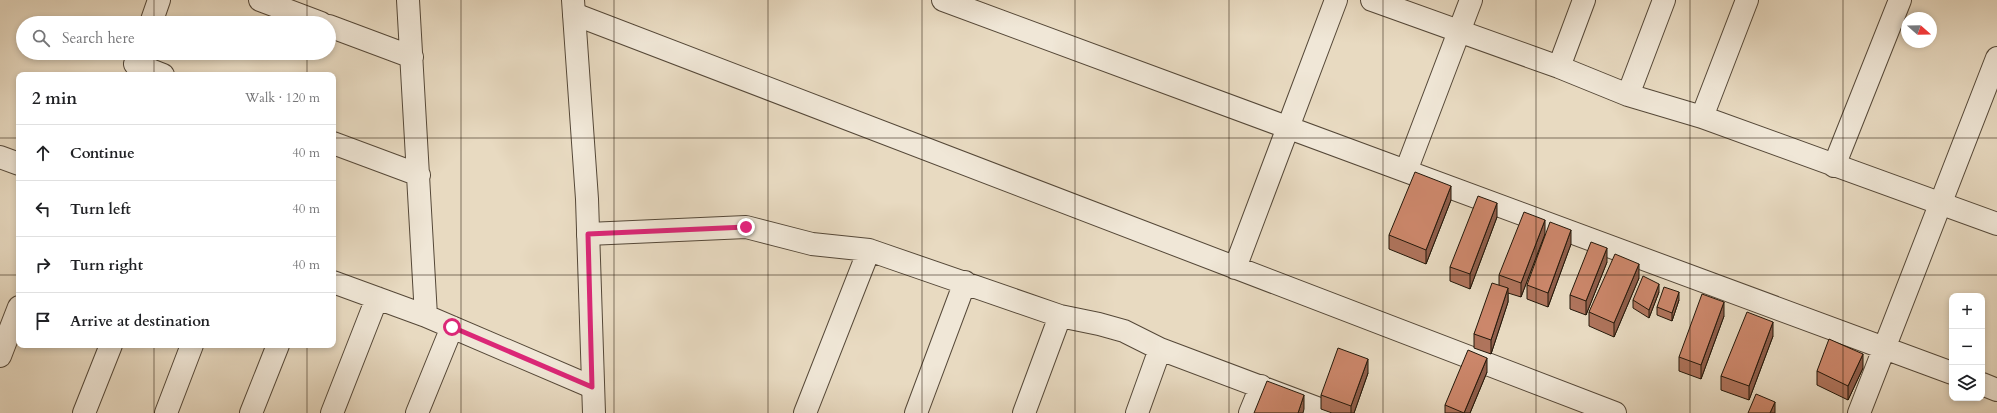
<!DOCTYPE html>
<html lang="en">
<head>
<meta charset="utf-8">
<style>
	body { margin:0; font-family:Cardo,serif; background:#f6f6f6; color:#202124 }
	.controls { position:absolute; right:12px; bottom:12px; display:grid; overflow:hidden; border-radius:8px; box-shadow:0 2px 6px #0003 }
	.controls button { width:36px; height:36px; display:grid; place-items:center; padding:0; border:0; border-bottom:1px solid #e0e0e0; background:#fff; color:#202124; font:20px sans-serif }
	.compass { position:absolute; left:1901px; top:12px; width:36px; height:36px; border-radius:50%; background:#fff; box-shadow:0 2px 6px #0003; rotate:110deg }
	.stop { position:absolute; width:12px; height:12px; margin:-9px; border:3px solid #db2777; border-radius:50%; background:#fff }
	.stop.end { background:#db2777; border-color:#fff; box-shadow:0 1px 4px #0008 }
	.list { margin:0; padding:0; list-style:none }
	h2 { display:flex; justify-content:space-between; align-items:center; height:52px; margin:0; padding:0 16px; font-size:17px }
	h2 small { font-size:13px; font-weight:400; color:#757577 }
	.list li { display:grid; grid-template-columns:26px 1fr auto; gap:12px; align-items:center; box-sizing:border-box; height:56px; padding:0 16px; border-top:1px solid #e0e0e0 }
	.list b { display:block; font-size:15px; white-space:nowrap }
	.list em { font-size:13px; font-style:normal; color:#757577 }
	.icon { flex:none; width:22px; height:22px; fill:none; stroke:currentColor; stroke-width:2; stroke-linecap:round; stroke-linejoin:round }
	.map { position:relative; flex:none; width:1997px; height:413px; overflow:hidden }
	.search { position:absolute; background:#fff; box-shadow:0 2px 6px #0003; left:16px; top:16px; width:320px; height:44px; display:flex; align-items:center; gap:10px; box-sizing:border-box; padding:0 14px; border-radius:22px; color:#757577; font-size:15px }
	.panel { position:absolute; background:#fff; box-shadow:0 2px 6px #0003; left:16px; top:72px; width:320px; height:276px; border-radius:8px }
	.map>svg:first-child { display:block }
	.lines { fill:none; stroke-linecap:round; stroke-linejoin:round }
	.minor-casing { stroke:#554838; stroke-width:24 }
	.tertiary-casing { stroke:#554838; stroke-width:24 }
	.minor { stroke:#f0e7d7; stroke-width:22 }
	.tertiary { stroke:#f0e7d7; stroke-width:22 }
	.wall { fill:#af745c; stroke:#24180a }
	.shaded-wall { fill:#8f5e4b; stroke:#24180a }
	.building { fill:#cc876b; stroke:#24180a }
	.route { stroke:#db2777; stroke-width:5 }
	.grid { fill:none; stroke:#24180a; stroke-width:1; stroke-opacity:0.55 }
</style>
</head>
<body>
<div class="map">
<svg width="1997" height="413" viewBox="0 0 1997 413">
	<rect width="100%" height="100%" fill="#e8dac1"/>
	<filter id="stains"><feTurbulence type="fractalNoise" baseFrequency=".005" numOctaves="4"/><feColorMatrix values="0 0 0 0 .2 0 0 0 0 .09 0 0 0 0 .02 0 0 0 .5 -.17"/></filter>
	<radialGradient id="worn" r=".72"><stop offset=".6" stop-color="#630" stop-opacity="0"/><stop offset="1" stop-color="#630" stop-opacity=".3"/></radialGradient>
	<g class="lines">
		<defs>
			<path id="minor" d="M260 0 321 23
				M408 0 426 316
				M943 0 1952 373
				M1372 0 1559 67 1628 95 1702 117 1997 224
				M574 14 1615 413
				M151 23 159 0
				M329 26 412 57
				M135 64 163 75
				M1559 67 1584 0
				M1628 95 1664 0
				M1702 117 1747 0
				M333 143 419 175
				M0 157 19 164
				M1834 166 1900 0
				M1406 171 1471 0
				M588 234 746 227 812 244 869 250 1060 316 1099 324 1124 331 1160 349 1330 413
				M1235 268 1336 0
				M333 282 426 316 592 387
				M0 356 19 307
				M1982 384 1997 390
				M84 413 111 345
				M166 413 192 345
				M251 413 278 345
				M332 413 377 298
				M417 413 452 327
				M805 413 869 250
				M916 413 965 282
				M1024 413 1060 316
				M1137 413 1160 349
				M1250 413 1261 386
				M1859 413 1997 58"/>
			<path id="tertiary" d="M573 0 587 199 594 413"/>
		</defs>
		<use href="#minor" class="minor-casing"/>
		<use href="#tertiary" class="tertiary-casing"/>
		<use href="#minor" class="minor"/>
		<use href="#tertiary" class="tertiary"/>
	</g>
	<path class="wall" d="M1451 200 1426 264 1389 249V235Z
		M1497 217 1470 289 1450 281V267Z
		M1545 234 1521 297 1508 293V302L1491 354 1474 348V334L1499 285V275Z
		M1571 244 1548 307 1527 299V285Z
		M1607 262 1586 315 1570 309V295Z
		M1639 278 1614 337 1589 326V312Z
		M1659 292 1649 318 1633 308V300Z
		M1679 300 1672 321 1657 315V307Z
		M1724 316 1701 379 1679 371V357Z
		M1773 336 1749 400 1721 390V376Z
		M1863 368 1848 400 1817 385V371Z
		M1487 372 1470 413H1445V405Z
		M1368 373 1354 413H1332L1321 409V395Z"/>
	<path class="shaded-wall" d="M1451 186V200L1426 264V250Z
		M1497 203V217L1470 289V274Z
		M1545 220V234L1521 297V283Z
		M1571 230V244L1548 307V293Z
		M1607 248V262L1586 315V301Z
		M1639 264V278L1614 337V323Z
		M1659 284V292L1649 318V310Z
		M1508 288V302L1491 354V340Z
		M1679 292V300L1672 321V313Z
		M1724 302V316L1701 379V365Z
		M1773 322V336L1749 400V386Z
		M1863 354V368L1848 400V386Z
		M1487 358V372L1470 413H1464Z
		M1368 359V373L1354 413H1351V406Z
		M1304 395V409L1303 413H1298Z
		M1775 402V413H1770Z"/>
	<path class="building" d="M1415 172 1451 186 1426 250 1389 235Z
		M1478 196 1497 203 1470 274 1450 267Z
		M1524 212 1545 220 1521 283 1499 275Z
		M1550 222 1571 230 1548 293 1527 285Z
		M1591 242 1607 248 1586 301 1570 295Z
		M1615 254 1639 264 1614 323 1589 312Z
		M1643 276 1659 284 1649 310 1633 300Z
		M1492 283 1508 288 1491 340 1474 334Z
		M1664 287 1679 292 1672 313 1657 307Z
		M1702 294 1724 302 1701 365 1679 357Z
		M1747 312 1773 322 1749 386 1721 376Z
		M1829 339 1863 354 1848 386 1817 371Z
		M1338 348 1368 359 1351 406 1321 395Z
		M1468 350 1487 358 1464 413 1445 405Z
		M1267 381 1304 395 1298 413H1254Z
		M1756 394 1775 402 1770 413H1748Z"/>
	<g class="lines">
		<path class="route" d="M452 327 592 387 588 234 746 227"/>
	</g>
	<path class="grid" d="M154 0V23M307 0V23M461 0V413M614 0V413M768 0V413M922 0V413M1075 0V413M1229 0V413M1383 0V413M1536 0V413M1690 0V413M1843 0V413M154 53V75M307 53V75M0 138H19M333 138H1997M0 275H19M333 275H1997M154 345V413M307 345V413"/>
	<rect width="100%" height="100%" filter="url(#stains)"/>
	<rect width="100%" height="100%" fill="url(#worn)"/>
</svg>
<div class="controls">
<button>+</button>
<button>−</button>
<button><svg class="icon" aria-label="layers" viewBox="0 0 24 24"><path d="M12 4l9 5-9 5-9-5zM3 14l9 5 9-5"/></svg></button>
</div>
<svg class="compass" viewBox="-18 -18 36 36"><path d="M0-13l5 13h-10z" fill="#e53935"/><path d="M0 13l5-13h-10z" fill="#757577"/></svg>
<div class="stop" style="left:452px;top:327px"></div>
<div class="stop end" style="left:746px;top:227px"></div>
<div class="search"><svg class="icon" aria-label="search" viewBox="0 0 24 24"><circle cx="10" cy="10" r="6"/><path d="M15 15l6 6"/></svg>Search here</div>
<section class="panel">
<h2>2 min<small>Walk · 120 m</small></h2>
<ul class="list">
<li><svg class="icon" aria-label="ahead" viewBox="0 0 24 24"><path d="M12 20V5M6 11l6-6 6 6"/></svg><div><b>Continue</b></div><em>40 m</em></li>
<li><svg class="icon" aria-label="left" viewBox="0 0 24 24"><path d="M17 20v-9H6M10 6l-5 5 5 5"/></svg><div><b>Turn left</b></div><em>40 m</em></li>
<li><svg class="icon" aria-label="right" viewBox="0 0 24 24"><path d="M7 20v-9h11M14 6l5 5-5 5"/></svg><div><b>Turn right</b></div><em>40 m</em></li>
<li><svg class="icon" aria-label="arrive" viewBox="0 0 24 24"><path d="M6 21V4h12l-3 4 3 4H6"/></svg><div><b>Arrive at destination</b></div></li>
</ul>
</section>
</div>
</body>
</html>
